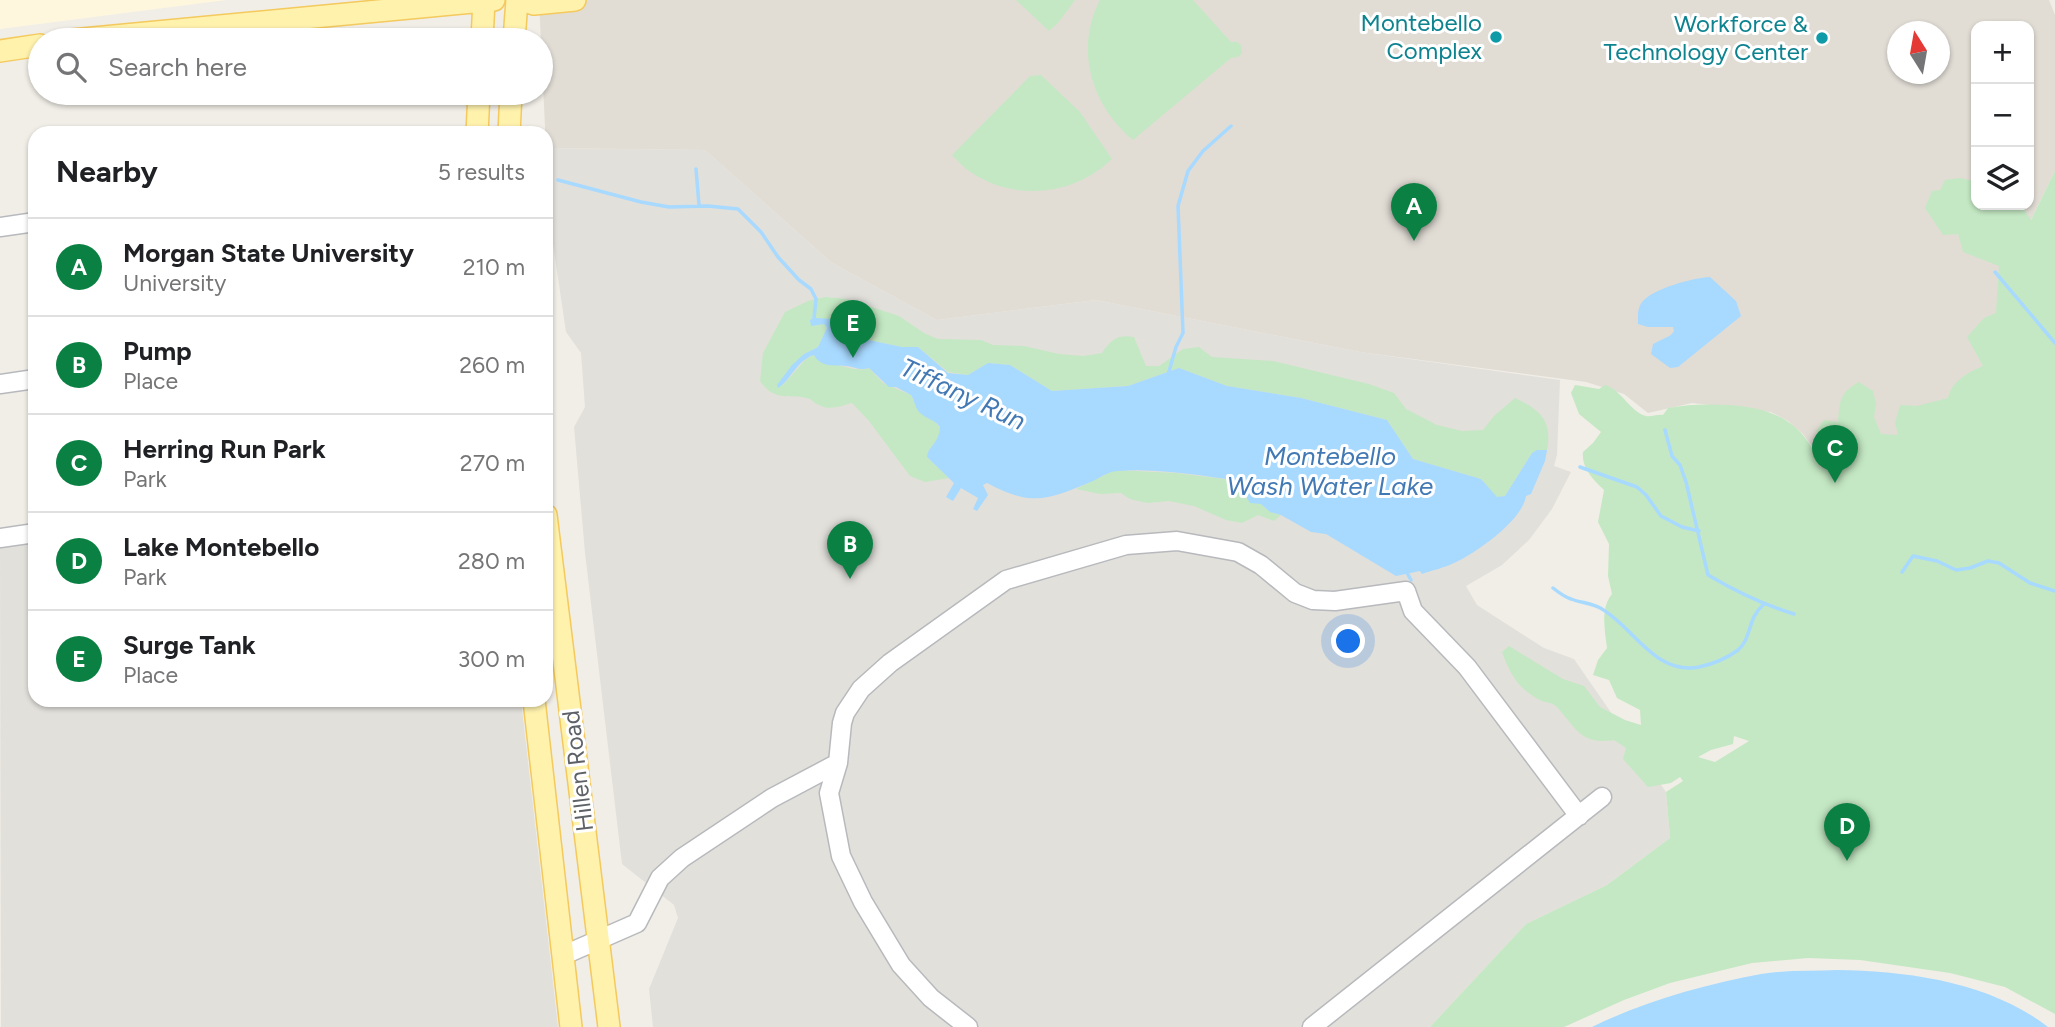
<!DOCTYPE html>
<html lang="en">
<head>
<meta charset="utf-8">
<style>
	body { margin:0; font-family:Figtree,sans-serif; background:#f6f6f6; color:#202124 }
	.controls { position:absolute; right:21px; top:21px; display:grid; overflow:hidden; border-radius:14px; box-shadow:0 2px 5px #0004 }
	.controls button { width:63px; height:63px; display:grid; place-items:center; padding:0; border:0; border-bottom:2px solid #e0e0e0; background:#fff; color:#202124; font:35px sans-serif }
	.compass { position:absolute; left:1887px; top:21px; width:63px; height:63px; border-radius:50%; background:#fff; box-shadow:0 2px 5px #0004; rotate:349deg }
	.you { position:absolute; left:1349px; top:642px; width:24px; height:24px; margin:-18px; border:5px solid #fff; border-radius:50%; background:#1a73e8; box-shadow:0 0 0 10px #1a73e833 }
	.badge { display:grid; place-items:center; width:46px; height:46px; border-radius:50%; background:#0b8043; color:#fff; font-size:23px; font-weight:700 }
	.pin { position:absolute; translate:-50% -58px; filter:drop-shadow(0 2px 4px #0008) }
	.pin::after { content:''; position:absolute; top:37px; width:24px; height:21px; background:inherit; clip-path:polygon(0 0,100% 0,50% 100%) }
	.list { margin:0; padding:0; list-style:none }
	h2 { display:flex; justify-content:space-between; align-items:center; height:91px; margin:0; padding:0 28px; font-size:30px }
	h2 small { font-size:23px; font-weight:400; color:#757577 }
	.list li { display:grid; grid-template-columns:46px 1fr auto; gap:21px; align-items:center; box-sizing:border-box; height:98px; padding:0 28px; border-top:2px solid #e0e0e0 }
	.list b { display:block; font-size:26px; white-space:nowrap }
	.list p { margin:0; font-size:23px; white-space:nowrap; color:#757577 }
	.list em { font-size:23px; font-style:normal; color:#757577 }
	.icon { flex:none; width:38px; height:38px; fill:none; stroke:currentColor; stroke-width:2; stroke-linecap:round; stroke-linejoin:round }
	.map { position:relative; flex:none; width:2055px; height:1027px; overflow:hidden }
	.search { position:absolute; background:#fff; box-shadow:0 2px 5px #0004; left:28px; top:28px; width:525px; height:77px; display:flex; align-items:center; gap:18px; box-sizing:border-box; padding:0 24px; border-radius:38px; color:#757577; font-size:26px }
	.panel { position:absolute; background:#fff; box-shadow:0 2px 5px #0004; left:28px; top:126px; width:525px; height:581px; border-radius:21px }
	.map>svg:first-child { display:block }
	.commercial { fill:#fef7de }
	.industrial { fill:#e2e0db }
	.education { fill:#e1ddd5; fill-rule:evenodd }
	.green { fill:#c4e8c3; fill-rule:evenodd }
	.water { fill:#a8d9ff }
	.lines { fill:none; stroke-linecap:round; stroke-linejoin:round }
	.stream { stroke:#a8d9ff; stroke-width:3.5 }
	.minor-casing { stroke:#b7b9bd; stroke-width:21 }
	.major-casing { stroke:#f4c95d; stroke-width:24 }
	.minor { stroke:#fff; stroke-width:18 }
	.major { stroke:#fff2ad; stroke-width:21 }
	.culture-dot { fill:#0f9aa8; stroke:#fff; stroke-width:2.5 }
	.labels { text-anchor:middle; stroke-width:6; stroke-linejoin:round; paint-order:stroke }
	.culture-label { font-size:24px; fill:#0d838f; stroke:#fff; text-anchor:end }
	.street-label { font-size:24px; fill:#5e6267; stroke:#fff }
	.water-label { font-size:26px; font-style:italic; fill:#4279b4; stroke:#fff }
</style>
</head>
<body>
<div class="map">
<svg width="2055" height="1027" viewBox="0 0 2055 1027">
	<rect width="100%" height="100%" fill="#f1eee7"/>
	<path class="commercial" d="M0 0H226L0 29Z"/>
	<path class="industrial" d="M546 148 705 150 832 263 937 320 1096 300 1360 352 1560 380 1557 455 1554 466 1571 472 1552 509 1529 540 1502 565 1466 586 1477 605 1544 648 1574 659 1666 792 1670 838 1607 885 1526 924 1430 1027H653L649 989 678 918 674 905 622 864 585 553 574 427 585 407 581 353 566 332 546 197Z
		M35 542V700H521L558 1027H1L0 546Z"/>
	<path class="education" d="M539 0H2049L2055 15V171L2011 261 2002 352 1891 449 1821 468 1812 446 1802 433 1788 421 1771 412 1692 403 1648 413 1624 394 1586 382 1360 352 1096 300 937 320 832 263 705 150 546 148ZM1976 26H2029V205H1976ZM1898 32H1940V74H1898Z"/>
	<path class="green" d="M1016 0H1075L1058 23 1049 31Z
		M1100 0H1193L1231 42H1237L1241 45 1242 53 1238 57 1231 58 1133 140C1092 106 1074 50 1100 0Z
		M1041 75 1080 112 1112 159C1075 195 1016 202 972 173 964 168 958 161 952 155L1030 76Z
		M2055 171V1014L2005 987 1950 973 1860 960 1808 958 1752 963 1670 983 1624 1000 1564 1027H1430L1526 924 1607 885 1670 838 1666 792 1683 781 1680 777 1671 783 1648 787 1623 759 1626 748 1614 740C1580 745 1576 728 1557 707 1553 703 1548 703 1542 701 1520 691 1510 675 1502 652L1509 646 1563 679 1584 686 1600 707 1625 720 1641 725 1640 710 1617 698 1609 680 1593 675 1598 660 1607 648C1605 631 1600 608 1612 594L1608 576 1609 544 1598 522 1604 490C1593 480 1581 467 1583 452L1593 443 1601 432 1579 414 1571 393 1575 385 1599 389 1605 385C1622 390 1629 411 1646 416 1651 417 1658 414 1663 415L1668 408C1689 404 1707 404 1728 405 1775 408 1805 422 1821 468L1831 465C1830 452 1821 443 1816 431L1824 420 1838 422C1840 401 1839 393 1859 382L1873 391 1876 404 1874 417 1881 434 1898 435 1895 423 1900 405 1917 406 1948 398C1952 381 1967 373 1983 366L1967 337 1984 318 1996 313 1999 266 1963 252 1958 234 1943 235 1925 208 1932 191 1940 190 1945 180 1960 178 1973 181 1976 173V205H2021L2031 220ZM1734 736 1749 741 1715 762 1698 757 1711 750 1733 744Z
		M825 297 847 299 899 316 924 333 938 339 981 340 993 345 1024 346 1059 354 1083 356 1102 353C1111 339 1118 334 1134 337L1146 366H1159L1183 349 1199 347 1212 357 1273 361 1369 384 1394 393 1406 409 1437 425 1462 431 1483 430 1494 416 1515 398C1539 409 1553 420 1547 450L1532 453 1505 496 1497 498 1481 479 1413 459 1387 420 1301 398 1227 386 1179 368 1128 386 1052 391 1010 365 988 363 968 375 948 372 918 347H902L854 337 834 319 826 320 824 324 827 329 818 347 804 354 781 387 806 359 814 355C830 362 853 373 869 368L883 383 911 395 914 402 940 427C940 444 928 446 927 457L949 478 925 482 910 476 869 421 852 403C841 406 829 411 819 405 816 404 813 401 810 399 790 392 776 404 760 381L763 353 785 312 808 301Z
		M1115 470 1176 473 1257 483C1262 501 1258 510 1281 515L1274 521 1258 515 1242 523 1226 520 1194 506 1169 501 1147 503 1130 499 1121 493 1100 494 1076 489Z"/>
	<path class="water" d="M1710 277 1736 301 1741 316 1678 367 1670 368 1651 354 1653 344 1671 335 1674 331 1673 327H1648L1638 324C1638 316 1637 309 1642 302 1654 288 1693 278 1710 277Z
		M814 318 834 319 854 337 902 347H918L948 373 968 375 988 363 1010 365 1052 391 1128 386 1179 368 1227 386 1301 398 1387 420 1413 459 1481 479 1497 497 1505 496 1532 453 1537 450H1547L1545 461 1531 494 1526 496C1522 521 1476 553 1454 563 1444 568 1433 570 1422 574L1420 571 1396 576 1326 534 1311 532 1281 515 1270 512 1261 504 1250 503 1247 498 1248 493 1258 487 1257 483C1214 478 1161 467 1118 471 1110 471 1101 477 1093 481 1048 500 1032 507 987 483L983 485 988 495 977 511 973 509 978 498 961 488 953 501 946 497 954 483 927 457C928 446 939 444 940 427 934 419 926 419 919 412 915 407 914 400 911 395L896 387H889L869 368C859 371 856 367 846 366 834 365 821 368 814 355 797 360 791 380 778 388L777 385 792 365 804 354 818 347 827 328 824 324 811 326 810 320Z
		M1837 970C1908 971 1990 982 2048 1027H1592C1645 1001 1703 985 1761 974 1786 970 1812 971 1837 970Z"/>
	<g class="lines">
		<path class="stream" d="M696 169 699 205
			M558 180 641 202 669 207 708 206 738 209 761 232 778 257 799 280 811 289 816 299 814 318 816 321
			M1995 272 2055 343
			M1168 375 1176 347 1183 333 1178 206 1188 171 1203 151 1231 126
			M1665 430 1672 456 1680 465 1686 482 1708 575C1735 591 1764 605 1794 614
			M1580 467 1637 487 1646 495 1661 516 1682 527 1699 531
			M1406 571 1411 580
			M1902 572 1913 556 1937 561 1956 570 1970 568 1988 561 1999 563 2030 583 2055 591
			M1553 588C1558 592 1565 597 1571 599 1581 603 1593 603 1602 609 1635 629 1655 675 1699 667 1713 664 1726 659 1738 650 1752 638 1747 619 1763 605"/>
		<defs>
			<path id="minor" d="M0 227 35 222
				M0 384 35 379
				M0 538 35 533
				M564 955 637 923 660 878 682 858 772 798 838 763
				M968 1027 931 998 901 965 863 902 841 856 829 793 838 763 842 723 845 713 861 689 890 663 1006 580 1126 545 1177 541 1238 552 1261 565 1295 593 1313 600 1335 601 1406 591 1413 611 1467 667 1579 816
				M1312 1027 1602 797"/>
			<path id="major" d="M522 0 534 4 575 0
				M72 40 494 0
				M482 40 484 0
				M514 40 517 0
				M0 51 40 45
				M477 133 479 93
				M509 133 511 93
				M546 515 609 1027
				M534 700 571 1027"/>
		</defs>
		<use href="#minor" class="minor-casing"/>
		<use href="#major" class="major-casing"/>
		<use href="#minor" class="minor"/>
		<use href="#major" class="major"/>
	</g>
	<g class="culture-dot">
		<circle cx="1496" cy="37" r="7"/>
		<circle cx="1822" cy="38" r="7"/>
	</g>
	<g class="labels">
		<g class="culture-label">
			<text x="1482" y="31">Montebello<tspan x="1482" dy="28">Complex</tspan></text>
			<text x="1808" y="32">Workforce &amp;<tspan x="1808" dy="28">Technology Center</tspan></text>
		</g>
		<g class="street-label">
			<text transform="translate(578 771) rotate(-97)" y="8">Hillen Road</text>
		</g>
		<g class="water-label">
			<text transform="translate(963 394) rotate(25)" y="9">Tiffany Run</text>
			<text x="1330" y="465">Montebello<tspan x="1330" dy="30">Wash Water Lake</tspan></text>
		</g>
	</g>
</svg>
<div class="controls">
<button>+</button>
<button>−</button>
<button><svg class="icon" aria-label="layers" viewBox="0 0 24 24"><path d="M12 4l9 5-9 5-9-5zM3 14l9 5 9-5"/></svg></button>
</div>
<svg class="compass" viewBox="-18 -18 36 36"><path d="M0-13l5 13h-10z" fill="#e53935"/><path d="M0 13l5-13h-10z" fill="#757577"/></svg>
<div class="you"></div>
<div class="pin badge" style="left:1414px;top:241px">A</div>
<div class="pin badge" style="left:850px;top:579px">B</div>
<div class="pin badge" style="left:1835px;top:483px">C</div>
<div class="pin badge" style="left:1847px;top:861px">D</div>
<div class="pin badge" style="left:853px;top:358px">E</div>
<div class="search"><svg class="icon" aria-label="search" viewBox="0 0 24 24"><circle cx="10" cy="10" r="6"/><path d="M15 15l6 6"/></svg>Search here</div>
<section class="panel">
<h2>Nearby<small>5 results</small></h2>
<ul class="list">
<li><span class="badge">A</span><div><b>Morgan State University</b><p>University</p></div><em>210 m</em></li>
<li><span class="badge">B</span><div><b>Pump</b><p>Place</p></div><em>260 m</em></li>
<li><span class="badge">C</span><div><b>Herring Run Park</b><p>Park</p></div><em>270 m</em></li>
<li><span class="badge">D</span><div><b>Lake Montebello</b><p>Park</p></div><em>280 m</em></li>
<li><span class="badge">E</span><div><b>Surge Tank</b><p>Place</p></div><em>300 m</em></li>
</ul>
</section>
</div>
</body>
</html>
